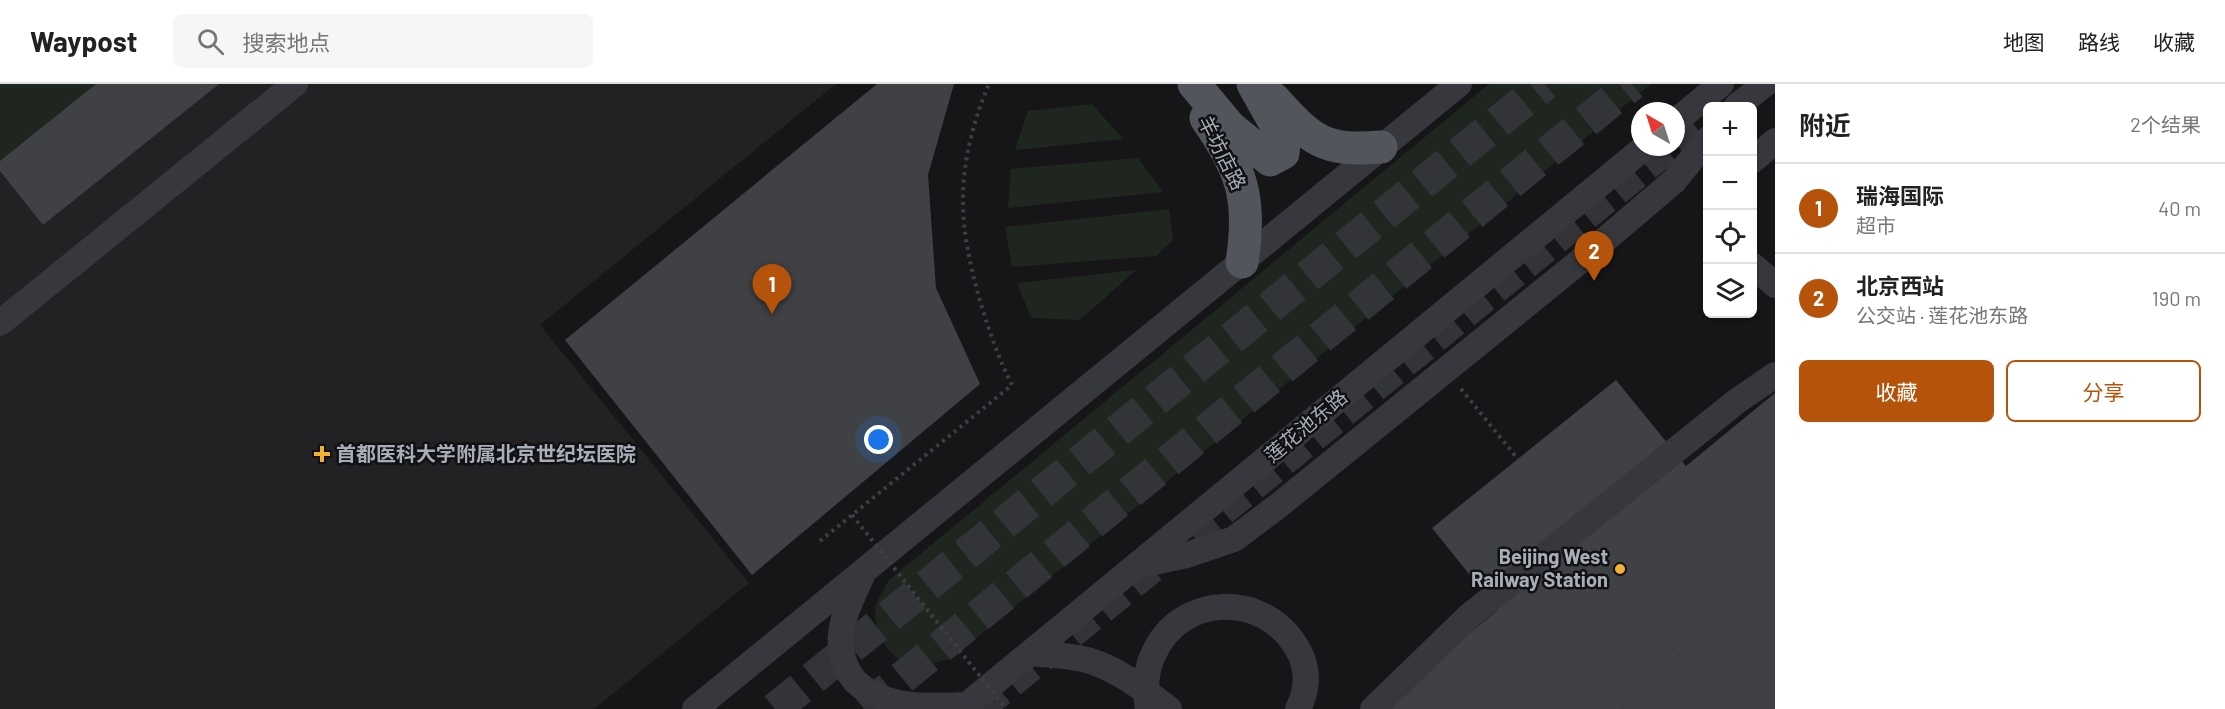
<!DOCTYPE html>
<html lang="zh">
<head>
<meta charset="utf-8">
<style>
	body { margin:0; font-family:Barlow,"Noto Sans SC",sans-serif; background:#f6f6f6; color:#222 }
	.controls { position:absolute; right:18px; top:18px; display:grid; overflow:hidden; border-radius:9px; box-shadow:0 2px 4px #0004 }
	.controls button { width:54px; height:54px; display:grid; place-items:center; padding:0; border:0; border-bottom:2px solid #e0e0e0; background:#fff; color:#222; font:30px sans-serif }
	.compass { position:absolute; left:1631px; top:18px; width:54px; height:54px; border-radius:50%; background:#fff; box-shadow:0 2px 4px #0004; rotate:321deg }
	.you { position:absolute; left:879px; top:356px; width:21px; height:21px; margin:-15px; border:4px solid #fff; border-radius:50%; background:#1a73e8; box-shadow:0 0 0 9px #1a73e833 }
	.badge { display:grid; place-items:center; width:39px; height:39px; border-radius:50%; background:#b45309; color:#fff; font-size:20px; font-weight:700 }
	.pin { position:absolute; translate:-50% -50px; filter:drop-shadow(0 2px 3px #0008) }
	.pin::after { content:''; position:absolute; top:32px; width:21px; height:18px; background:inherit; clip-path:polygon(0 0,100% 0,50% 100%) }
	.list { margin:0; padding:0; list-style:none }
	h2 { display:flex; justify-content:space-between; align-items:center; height:78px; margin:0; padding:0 24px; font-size:26px }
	h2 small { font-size:20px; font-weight:400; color:#767676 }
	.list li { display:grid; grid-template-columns:39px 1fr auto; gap:18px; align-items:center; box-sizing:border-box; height:90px; padding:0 24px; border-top:2px solid #e0e0e0 }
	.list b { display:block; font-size:22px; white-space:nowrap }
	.list p { margin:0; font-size:20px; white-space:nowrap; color:#767676 }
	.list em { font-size:20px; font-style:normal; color:#767676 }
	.actions { display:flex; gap:12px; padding:18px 24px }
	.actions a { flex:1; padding:14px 0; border:2px solid #b45309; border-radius:9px; text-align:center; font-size:21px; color:#b45309 }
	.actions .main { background:#b45309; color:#fff }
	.icon { flex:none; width:33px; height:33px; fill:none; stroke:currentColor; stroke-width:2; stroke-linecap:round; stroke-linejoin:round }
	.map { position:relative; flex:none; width:1775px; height:625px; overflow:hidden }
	header { display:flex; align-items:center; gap:36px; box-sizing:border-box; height:84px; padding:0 30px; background:#fff; border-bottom:2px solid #e0e0e0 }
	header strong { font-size:28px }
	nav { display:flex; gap:33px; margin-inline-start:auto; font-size:21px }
	.search { width:420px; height:54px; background:#f6f6f6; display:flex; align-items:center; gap:15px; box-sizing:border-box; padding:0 21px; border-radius:9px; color:#767676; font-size:22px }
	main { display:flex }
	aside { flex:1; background:#fff }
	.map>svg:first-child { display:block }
	.built { fill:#222225 }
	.green { fill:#1e261f }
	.building { fill:#404145 }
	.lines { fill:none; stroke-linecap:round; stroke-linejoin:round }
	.minor-tunnel { stroke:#333438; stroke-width:26; stroke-dasharray:26 13; stroke-linecap:butt }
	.highway-tunnel { stroke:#333438; stroke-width:33; stroke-dasharray:33 16; stroke-linecap:butt }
	.path { stroke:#3d3f44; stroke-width:4; stroke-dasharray:3 4.5; stroke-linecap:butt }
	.minor { stroke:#37383d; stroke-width:26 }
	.major { stroke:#53555c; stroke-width:33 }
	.path-bridge { stroke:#3d3f44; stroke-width:4; stroke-dasharray:3 4.5; stroke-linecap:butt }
	.minor-bridge { stroke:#37383d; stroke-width:26 }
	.poi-dot { fill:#f2b134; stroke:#111113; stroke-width:2 }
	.labels { text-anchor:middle; stroke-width:5; stroke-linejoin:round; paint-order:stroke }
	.street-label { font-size:20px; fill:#a8adb8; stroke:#111113 }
	.poi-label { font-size:20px; font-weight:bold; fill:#a8adb8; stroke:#111113; text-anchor:start }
</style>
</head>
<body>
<header>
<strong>Waypost</strong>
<div class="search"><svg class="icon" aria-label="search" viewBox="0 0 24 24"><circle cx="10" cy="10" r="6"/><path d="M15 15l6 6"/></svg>搜索地点</div>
<nav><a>地图</a><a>路线</a><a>收藏</a></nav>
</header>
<main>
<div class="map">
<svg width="1775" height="625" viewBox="0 0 1775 625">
	<rect width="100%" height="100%" fill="#161618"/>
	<path class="built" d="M0 0H836L540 241 749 499 594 625H0Z"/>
	<path class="green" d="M0 0H96L0 77Z
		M1489 0H1651L952 574C938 578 920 585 906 579 885 571 872 543 876 521 878 513 885 504 889 496Z
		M1092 20 1123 55 1015 66 1028 27Z
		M1138 74 1163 108 1008 124 1011 85Z
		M1169 125 1173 156 1156 172 1012 183 1005 143Z
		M1136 186 1080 236 1031 234 1017 199Z"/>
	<path class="building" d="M96 0H219L43 141 0 87V77Z
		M877 0H954L928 91 936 204 980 300 752 491 565 256Z
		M1616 296 1686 382 1775 309V625H1376L1498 526 1432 444Z"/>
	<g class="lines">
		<path class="minor-tunnel" d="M1676 60 1708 35
			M982 625 1673 63"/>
		<path class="highway-tunnel" d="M775 625 1545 0
			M864 625 1632 0"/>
		<path class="path" d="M1461 305 1560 427
			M820 457 1012 301C989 256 963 171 963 120 962 80 973 37 989 0
			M1592 465 1722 625
			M1621 625 1775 499"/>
		<path class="minor" d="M1737 22 1765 0
			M1676 37 1721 0
			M1752 77 1775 57
			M1752 181 1775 201
			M0 239 295 0
			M1140 481 1187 471 1234 455 1278 422 1579 178 1674 97 1708 55
			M863 489C855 508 843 529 841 550 839 566 844 584 855 597 884 625 927 623 967 621
			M1030 569C1049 571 1071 571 1090 577 1120 586 1144 606 1169 625
			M695 625 1459 0
			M962 625 1645 63"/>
		<path class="major" d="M1194 0 1230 43 1270 76 1283 69 1284 58 1280 48 1253 0
			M1274 15C1311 56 1323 68 1381 63
			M1206 34C1242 86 1252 115 1242 178"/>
		<path class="path-bridge" d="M852 431 1006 625"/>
		<path class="minor-bridge" d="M1148 625C1145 607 1145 588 1153 571 1180 509 1264 507 1297 564 1309 584 1308 605 1298 625
			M1373 625 1468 533 1737 317 1775 291"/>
	</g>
	<g class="poi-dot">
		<path d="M319 361h6v6h6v6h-6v6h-6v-6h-6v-6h6z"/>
		<circle cx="1620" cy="485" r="6"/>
	</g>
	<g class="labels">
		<g class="street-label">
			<text transform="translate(1222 69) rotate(63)" y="7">羊坊店路</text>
			<text transform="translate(1306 342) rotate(-40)" y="7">莲花池东路</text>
		</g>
		<g class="poi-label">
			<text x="336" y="377">首都医科大学附属北京世纪坛医院</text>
			<text x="1608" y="480" text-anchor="end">Beijing West<tspan x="1608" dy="23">Railway Station</tspan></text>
		</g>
	</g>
</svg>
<div class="controls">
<button>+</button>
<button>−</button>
<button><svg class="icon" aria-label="locate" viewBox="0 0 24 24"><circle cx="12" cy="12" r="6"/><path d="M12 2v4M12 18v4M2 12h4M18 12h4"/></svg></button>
<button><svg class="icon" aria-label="layers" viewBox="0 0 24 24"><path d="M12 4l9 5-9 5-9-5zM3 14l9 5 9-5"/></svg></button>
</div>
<svg class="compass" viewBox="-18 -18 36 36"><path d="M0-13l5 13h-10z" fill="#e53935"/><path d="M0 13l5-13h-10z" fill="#767676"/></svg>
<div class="you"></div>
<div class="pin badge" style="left:772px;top:230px">1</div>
<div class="pin badge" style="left:1594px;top:197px">2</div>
</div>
<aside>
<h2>附近<small>2个结果</small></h2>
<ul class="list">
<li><span class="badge">1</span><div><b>瑞海国际</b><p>超市</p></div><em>40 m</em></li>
<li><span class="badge">2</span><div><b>北京西站</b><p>公交站 · 莲花池东路</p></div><em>190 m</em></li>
</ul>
<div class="actions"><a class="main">收藏</a><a>分享</a></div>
</aside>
</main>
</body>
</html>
